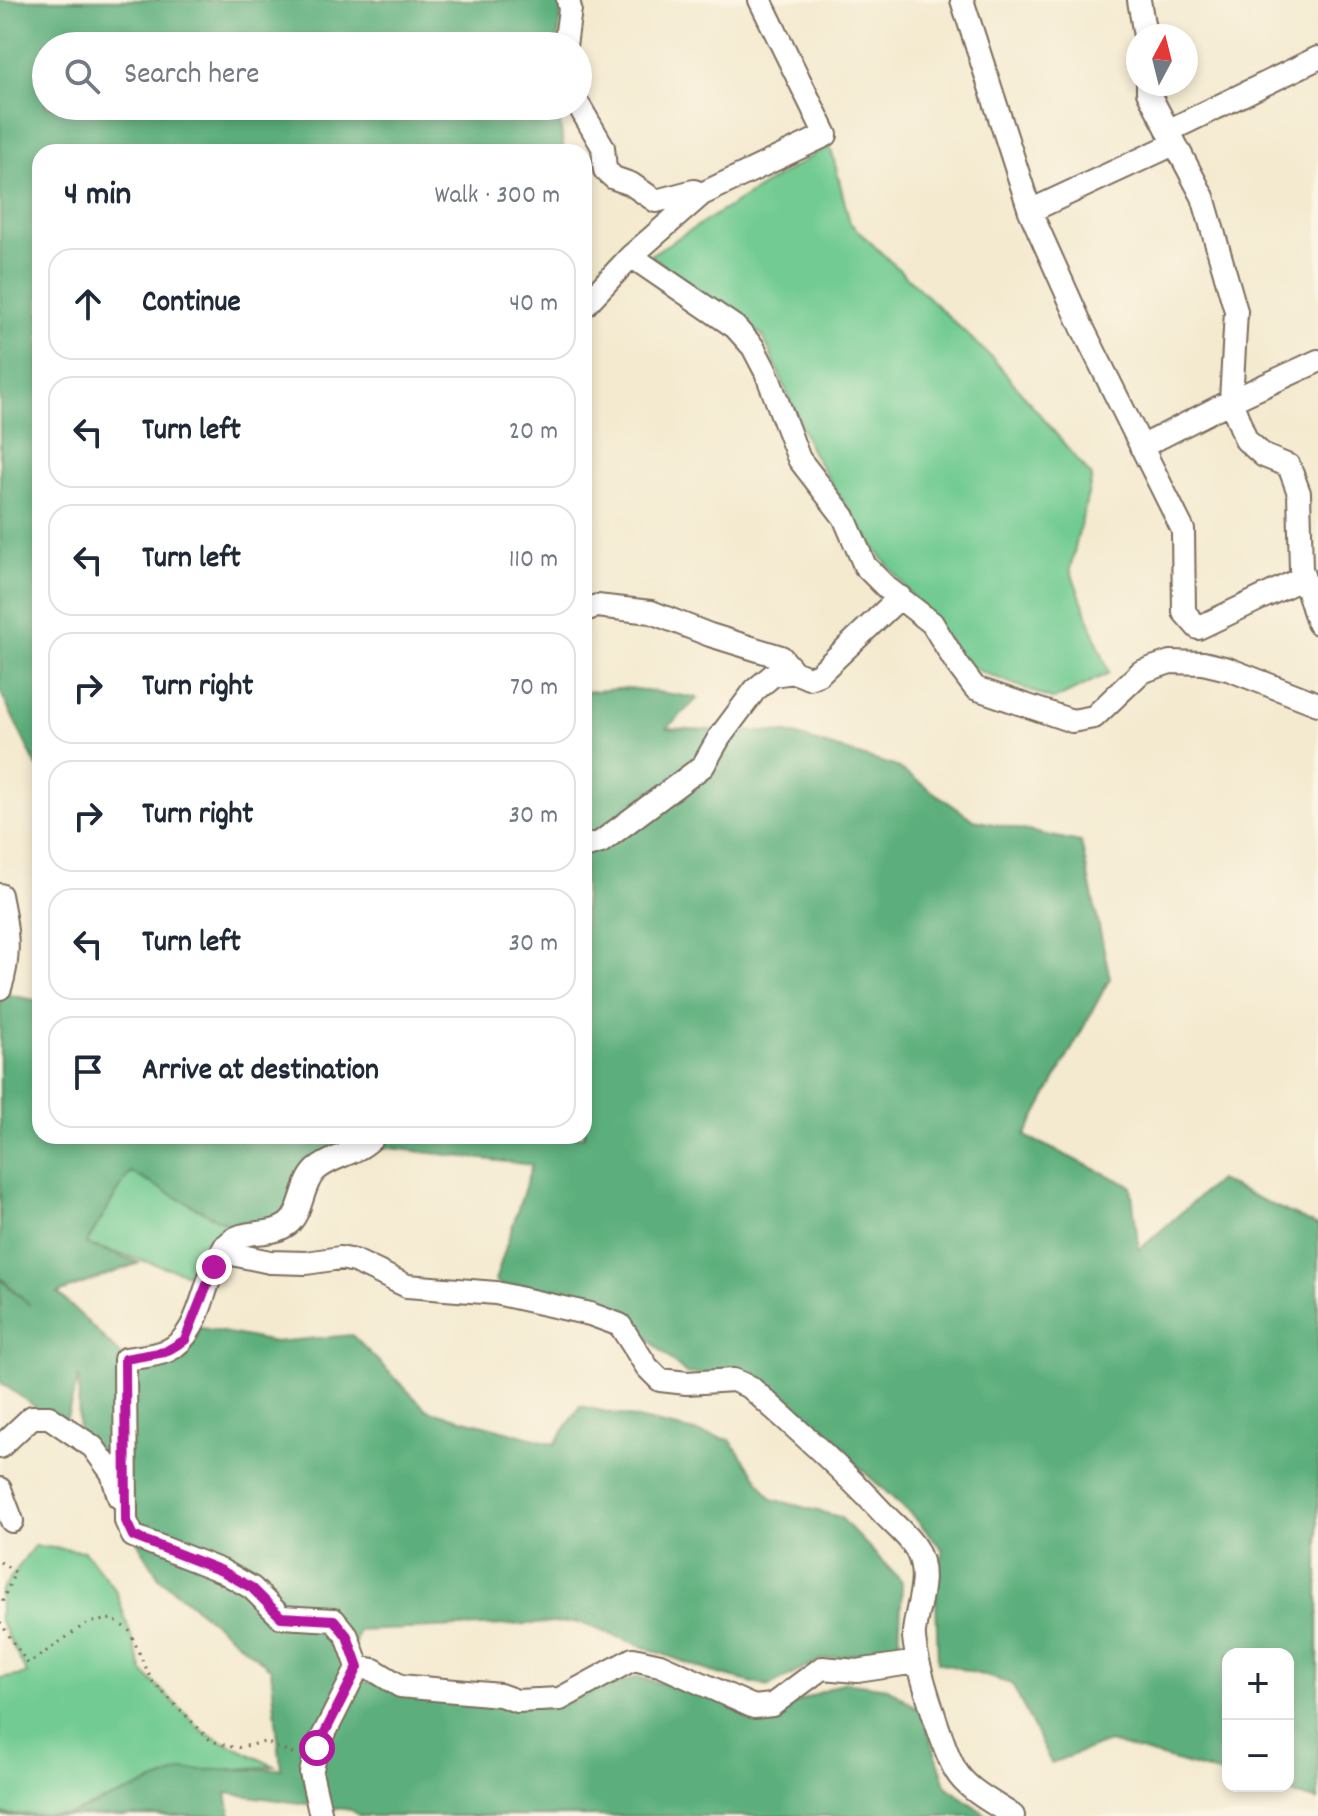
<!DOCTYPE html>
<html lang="en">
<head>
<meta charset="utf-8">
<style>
	body { margin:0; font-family:Dekko,sans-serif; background:#f6f6f7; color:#1f2937 }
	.controls { position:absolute; right:24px; bottom:24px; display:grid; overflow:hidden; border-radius:16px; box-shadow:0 4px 12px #0003 }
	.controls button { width:72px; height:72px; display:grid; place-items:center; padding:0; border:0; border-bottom:2px solid #e0e1e3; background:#fff; color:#1f2937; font:40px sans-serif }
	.compass { position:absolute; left:1126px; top:24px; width:72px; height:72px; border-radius:50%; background:#fff; box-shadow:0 4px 12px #0003; rotate:7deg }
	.stop { position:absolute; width:24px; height:24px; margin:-18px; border:6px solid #b5179e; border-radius:50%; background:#fff }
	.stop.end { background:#b5179e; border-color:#fff; box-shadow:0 2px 8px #0008 }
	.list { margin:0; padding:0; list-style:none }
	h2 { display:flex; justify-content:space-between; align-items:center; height:104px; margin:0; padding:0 32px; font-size:34px }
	h2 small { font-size:26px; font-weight:400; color:#747a83 }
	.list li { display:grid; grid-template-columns:52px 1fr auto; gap:24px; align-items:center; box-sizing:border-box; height:112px; margin:0 16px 16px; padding:0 16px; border:2px solid #e0e1e3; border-radius:24px }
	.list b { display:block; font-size:30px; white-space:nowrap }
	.list em { font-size:26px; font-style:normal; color:#747a83 }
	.icon { flex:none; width:44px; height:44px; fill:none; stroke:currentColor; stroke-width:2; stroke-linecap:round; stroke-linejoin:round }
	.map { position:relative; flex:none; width:1318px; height:1816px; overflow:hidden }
	.search { position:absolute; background:#fff; box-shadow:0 4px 12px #0003; left:32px; top:32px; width:560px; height:88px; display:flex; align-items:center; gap:20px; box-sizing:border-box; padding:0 28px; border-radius:44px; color:#747a83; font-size:30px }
	.panel { position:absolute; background:#fff; box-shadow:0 4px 12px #0003; left:32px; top:144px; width:560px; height:1000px; border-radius:24px }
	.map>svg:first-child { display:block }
	.green { fill:#71cb92; stroke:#567a58; stroke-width:2 }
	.forest { fill:#5caf7c; stroke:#4c6c4d; stroke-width:2 }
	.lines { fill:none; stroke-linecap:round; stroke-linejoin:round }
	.minor-casing { stroke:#7c6d5c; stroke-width:26 }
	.path { stroke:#7c6d5c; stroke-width:3; stroke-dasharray:2 6; stroke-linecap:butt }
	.minor { stroke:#fff; stroke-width:22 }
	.route { stroke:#b5179e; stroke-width:10 }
</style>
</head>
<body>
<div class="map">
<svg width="1318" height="1816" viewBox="0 0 1318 1816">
	<rect width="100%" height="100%" fill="#fcf5e5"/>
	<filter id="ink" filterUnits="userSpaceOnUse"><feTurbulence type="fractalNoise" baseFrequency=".0125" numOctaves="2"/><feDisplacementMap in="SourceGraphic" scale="16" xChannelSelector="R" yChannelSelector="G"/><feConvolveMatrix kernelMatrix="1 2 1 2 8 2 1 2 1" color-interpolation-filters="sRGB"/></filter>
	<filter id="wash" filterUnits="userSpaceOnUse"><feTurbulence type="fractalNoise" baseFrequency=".006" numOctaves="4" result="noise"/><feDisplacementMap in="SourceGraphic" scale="32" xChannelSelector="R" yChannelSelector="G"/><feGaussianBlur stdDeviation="1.8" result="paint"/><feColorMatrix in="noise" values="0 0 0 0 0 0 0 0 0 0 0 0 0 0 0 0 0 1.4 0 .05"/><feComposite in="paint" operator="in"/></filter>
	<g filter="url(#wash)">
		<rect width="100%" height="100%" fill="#f4ead0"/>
		<path class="green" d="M830 145 850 223 995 361 1092 477 1070 569 1109 673 1054 700 967 666 858 527 811 450 763 336 650 255Z
			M129 1136H359L239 1235 209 1280 86 1244Z
			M34 1546 84 1551 116 1591 143 1672 205 1733 274 1766 175 1774 68 1815 0 1814V1679L27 1674 0 1621V1592Z"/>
		<path class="forest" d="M0 0H559L562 8 557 46H46V106H558L564 152H40V767H37L0 691Z
			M629 688 698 698 667 728 788 733 897 767 974 820 1081 842 1110 978 1025 1136 1131 1186 1139 1250 1218 1180 1318 1226V1801L1265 1786H1288V1654H1228V1776L1109 1742 1051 1763 1012 1684 938 1662 936 1595 943 1550 916 1519 771 1387 739 1372 686 1374 625 1317 566 1292 513 1291 495 1281 532 1165 366 1145 318 1168 294 1216 274 1224 232 1227 130 1172 86 1244 139 1263 58 1293 125 1359 202 1328 274 1342 352 1335 427 1410 555 1444 580 1406 730 1440 772 1499 840 1517 902 1582 899 1646 820 1660 768 1687 711 1672 578 1622 358 1631 346 1679 545 1707 638 1677 773 1713 844 1682 888 1688 921 1711 947 1787 988 1816H361L351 1810 227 1793 231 1816H0L68 1815 185 1770 281 1769 271 1669 159 1578 78 1441 79 1376 64 1427 0 1382V1279L30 1305 0 1277V993L40 1001V1136H584V692Z"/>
	</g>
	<g filter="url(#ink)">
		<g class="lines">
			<defs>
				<path id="minor" d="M962 0 1030 211 1082 327 1183 530 1184 612 1198 628 1303 578
					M1139 0 1145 36
					M565 46 570 9 568 0
					M1148 84V92L1203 197 1236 311 1231 401 1246 440 1264 456 1289 466 1299 493 1301 569 1318 623
					M578 104 603 147 605 170 614 178 631 184 656 201 694 191 702 194
					M1168 131 1318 58
					M1030 211 1174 144
					M631 256 735 327 753 347 766 372 799 459 844 517 865 566 887 588 932 623 957 664 975 688 1072 721 1094 717 1141 672 1170 662 1203 663 1228 669 1318 704
					M584 306 631 256 702 194 826 135 760 0
					M1141 447 1231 401 1318 361
					M584 610 597 606 651 612 710 635 781 657 794 672
					M584 847 601 842 703 766 719 738 755 690 773 675 794 672 809 678 819 674 900 597
					M0 895C7 928 11 956 0 988
					M225 1246 237 1255 270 1262 306 1263 340 1258 355 1261 407 1286 496 1293 590 1314 620 1325 647 1367 660 1380 687 1383 733 1380 750 1387C796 1428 841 1468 883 1513 893 1524 908 1535 916 1549 931 1576 917 1604 914 1632 912 1653 944 1752 956 1771 968 1791 995 1803 1013 1816
					M0 1447 32 1417H49L93 1447 112 1473 119 1497
					M0 1489 12 1521
					M358 1667 374 1670 400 1686 500 1695 517 1701 560 1699 633 1659 660 1665 754 1707 772 1705 822 1668 857 1671 917 1662
					M321 1816 311 1773 317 1748 358 1667 347 1636 334 1620 281 1617 252 1588 222 1571 133 1536 126 1521 125 1359C138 1357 155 1356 167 1351 205 1333 201 1276 226 1246 243 1226 268 1239 288 1224 303 1212 301 1184 316 1170 333 1155 359 1154 374 1136"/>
			</defs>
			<use href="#minor" class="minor-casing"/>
			<path class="path" d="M0 1562 15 1572 0 1607
				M0 1622 28 1664 87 1623 112 1619 129 1630 152 1681 211 1741 236 1748 265 1742 296 1755"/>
			<use href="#minor" class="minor"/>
		</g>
	</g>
	<g class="lines" filter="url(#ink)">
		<path class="route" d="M214 1267 185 1340 165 1352 125 1359 126 1521 133 1536 222 1571 252 1588 281 1617 334 1620 347 1636 358 1667 317 1748"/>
	</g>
</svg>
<div class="controls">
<button>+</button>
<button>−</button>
</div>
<svg class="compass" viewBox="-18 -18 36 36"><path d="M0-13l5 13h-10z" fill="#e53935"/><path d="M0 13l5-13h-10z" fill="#747a83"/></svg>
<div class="stop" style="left:317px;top:1748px"></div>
<div class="stop end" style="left:214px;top:1267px"></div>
<div class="search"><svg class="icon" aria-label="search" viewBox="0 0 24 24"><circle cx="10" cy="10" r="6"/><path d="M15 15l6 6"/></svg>Search here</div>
<section class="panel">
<h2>4 min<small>Walk · 300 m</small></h2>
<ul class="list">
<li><svg class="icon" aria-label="ahead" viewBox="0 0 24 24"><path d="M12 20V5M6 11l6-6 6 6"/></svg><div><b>Continue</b></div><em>40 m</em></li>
<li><svg class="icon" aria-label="left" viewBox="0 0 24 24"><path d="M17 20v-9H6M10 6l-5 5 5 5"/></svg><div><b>Turn left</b></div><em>20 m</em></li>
<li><svg class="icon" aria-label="left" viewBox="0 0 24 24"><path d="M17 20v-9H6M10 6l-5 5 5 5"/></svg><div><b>Turn left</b></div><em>110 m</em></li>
<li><svg class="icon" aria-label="right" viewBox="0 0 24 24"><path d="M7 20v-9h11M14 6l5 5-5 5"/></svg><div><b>Turn right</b></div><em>70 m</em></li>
<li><svg class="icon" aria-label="right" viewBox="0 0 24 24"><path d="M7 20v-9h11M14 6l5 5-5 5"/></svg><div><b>Turn right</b></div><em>30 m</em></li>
<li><svg class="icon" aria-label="left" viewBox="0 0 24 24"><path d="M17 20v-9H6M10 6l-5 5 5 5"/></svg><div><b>Turn left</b></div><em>30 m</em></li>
<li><svg class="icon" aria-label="arrive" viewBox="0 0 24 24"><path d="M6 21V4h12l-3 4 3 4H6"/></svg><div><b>Arrive at destination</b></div></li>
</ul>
</section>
</div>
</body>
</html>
